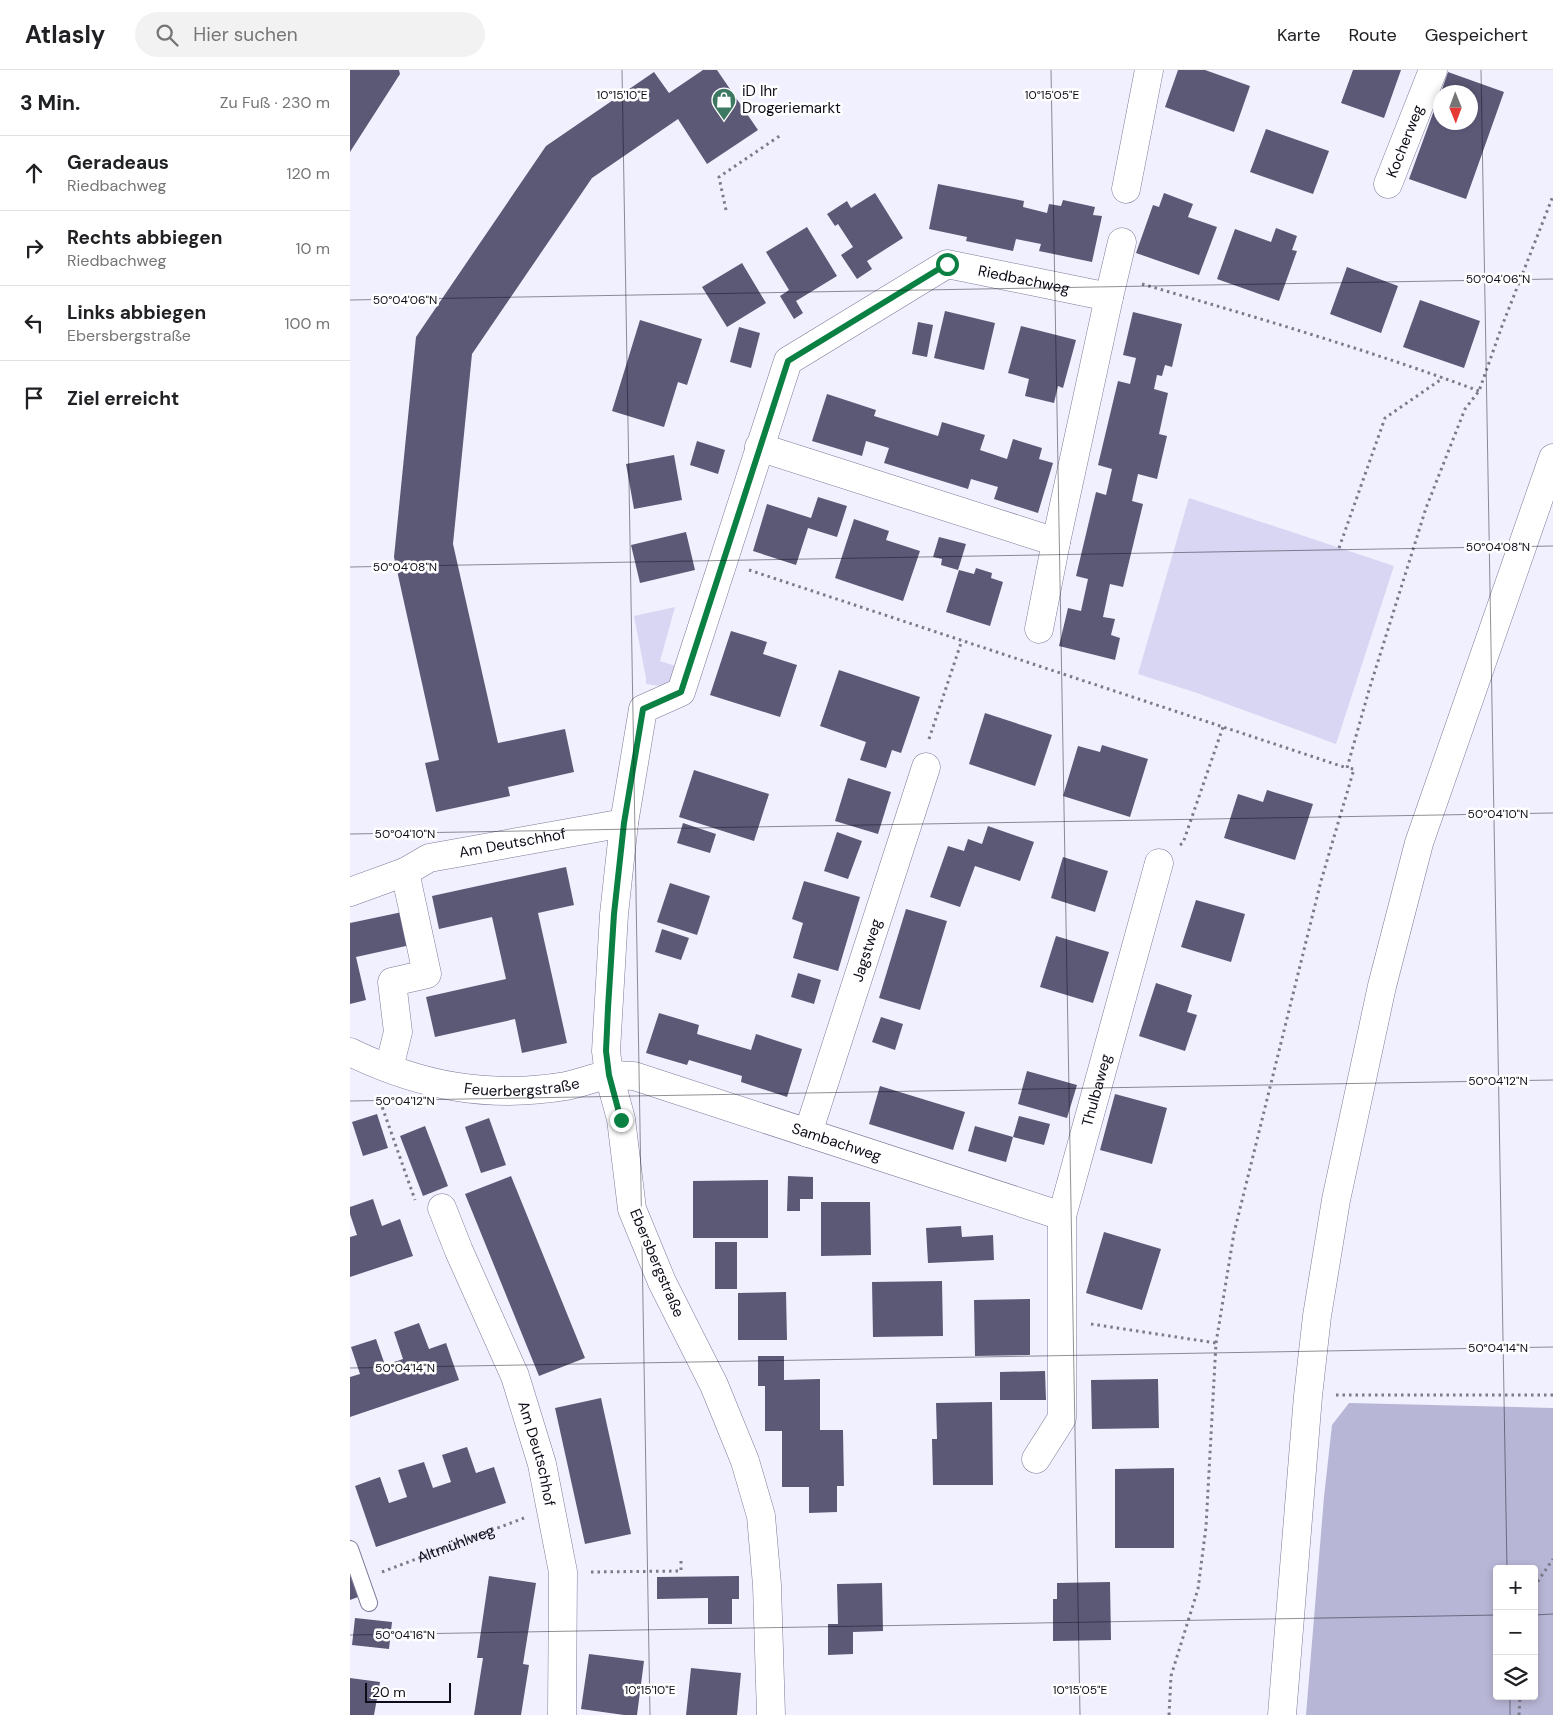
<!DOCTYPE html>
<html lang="de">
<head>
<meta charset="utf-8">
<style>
	body { margin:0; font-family:"DM Sans",sans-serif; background:#f2f2f2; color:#202124 }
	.controls { position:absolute; right:15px; bottom:15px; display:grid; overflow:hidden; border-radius:5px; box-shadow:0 2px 8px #0003 }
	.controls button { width:45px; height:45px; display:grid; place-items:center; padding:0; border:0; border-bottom:1px solid #e0e0e0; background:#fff; color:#202124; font:25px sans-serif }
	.compass { position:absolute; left:1083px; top:15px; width:45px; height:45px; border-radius:50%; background:#fff; box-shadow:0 2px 8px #0003; rotate:179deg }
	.scale { position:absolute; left:15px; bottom:12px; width:86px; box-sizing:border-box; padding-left:5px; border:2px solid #0d0c18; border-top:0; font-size:14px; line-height:18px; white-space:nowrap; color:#0d0c18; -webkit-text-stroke:4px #fff; paint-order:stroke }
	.stop { position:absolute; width:15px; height:15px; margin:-11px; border:4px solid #0b8043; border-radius:50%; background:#fff }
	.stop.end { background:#0b8043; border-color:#fff; box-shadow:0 1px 5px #0008 }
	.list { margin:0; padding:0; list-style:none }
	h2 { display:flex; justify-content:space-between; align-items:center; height:65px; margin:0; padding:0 20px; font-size:21px }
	h2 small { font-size:16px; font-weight:400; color:#757577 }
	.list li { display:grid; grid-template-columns:32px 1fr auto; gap:15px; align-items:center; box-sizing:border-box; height:75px; padding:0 20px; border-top:1px solid #e0e0e0 }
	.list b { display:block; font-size:19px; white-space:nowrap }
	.list p { margin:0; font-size:16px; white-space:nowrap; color:#757577 }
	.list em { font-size:16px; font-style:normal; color:#757577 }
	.icon { flex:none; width:28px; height:28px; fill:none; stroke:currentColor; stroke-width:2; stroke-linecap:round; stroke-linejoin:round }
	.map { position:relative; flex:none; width:1203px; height:1645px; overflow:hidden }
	header { display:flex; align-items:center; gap:30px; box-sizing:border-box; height:70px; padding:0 25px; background:#fff; border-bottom:1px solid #e0e0e0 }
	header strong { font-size:24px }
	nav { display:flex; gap:28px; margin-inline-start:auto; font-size:18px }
	.search { width:350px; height:45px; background:#f2f2f2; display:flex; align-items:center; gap:12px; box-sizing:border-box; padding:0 18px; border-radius:28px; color:#757577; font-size:19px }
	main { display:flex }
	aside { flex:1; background:#fff }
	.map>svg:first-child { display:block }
	.green { fill:#d8d6f2 }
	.forest { fill:#b8b6d6; fill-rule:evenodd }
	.building { fill:#5c5977 }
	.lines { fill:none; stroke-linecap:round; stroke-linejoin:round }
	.lane-casing { stroke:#7b7999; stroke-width:18 }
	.street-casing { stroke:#7b7999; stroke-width:29 }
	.secondary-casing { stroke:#7b7999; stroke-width:29 }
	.path { stroke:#7c7b88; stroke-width:3; stroke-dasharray:2.5 4; stroke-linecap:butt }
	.lane { stroke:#fff; stroke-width:16 }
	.street { stroke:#fff; stroke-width:28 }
	.secondary { stroke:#fff; stroke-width:28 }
	.route { stroke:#0b8043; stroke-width:6 }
	.ticks { fill:none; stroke:#0d0c18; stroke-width:1; stroke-opacity:0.45 }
	.labels { text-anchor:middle; stroke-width:5; stroke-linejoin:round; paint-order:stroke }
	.poi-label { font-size:15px; fill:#0d0c18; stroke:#fff; text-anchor:start }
	.street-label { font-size:15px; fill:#0d0c18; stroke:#fff }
	.ticks-label { font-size:12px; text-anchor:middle; fill:#0d0c18; stroke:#fff; stroke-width:5; stroke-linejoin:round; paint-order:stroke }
</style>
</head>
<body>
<header>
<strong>Atlasly</strong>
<div class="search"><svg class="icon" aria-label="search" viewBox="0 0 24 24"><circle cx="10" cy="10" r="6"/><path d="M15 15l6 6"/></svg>Hier suchen</div>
<nav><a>Karte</a><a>Route</a><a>Gespeichert</a></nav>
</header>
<main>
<aside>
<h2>3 Min.<small>Zu Fuß · 230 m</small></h2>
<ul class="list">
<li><svg class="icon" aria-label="ahead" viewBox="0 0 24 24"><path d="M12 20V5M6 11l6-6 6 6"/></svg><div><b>Geradeaus</b><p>Riedbachweg</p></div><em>120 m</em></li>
<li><svg class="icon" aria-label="right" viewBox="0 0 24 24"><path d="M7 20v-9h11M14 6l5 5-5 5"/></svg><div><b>Rechts abbiegen</b><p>Riedbachweg</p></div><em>10 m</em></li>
<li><svg class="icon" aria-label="left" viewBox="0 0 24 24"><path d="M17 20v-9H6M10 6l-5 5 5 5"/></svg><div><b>Links abbiegen</b><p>Ebersbergstraße</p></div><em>100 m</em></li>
<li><svg class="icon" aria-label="arrive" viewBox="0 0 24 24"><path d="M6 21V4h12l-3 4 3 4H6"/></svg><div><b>Ziel erreicht</b></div></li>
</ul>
</aside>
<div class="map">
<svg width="1203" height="1645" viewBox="0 0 1203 1645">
	<rect width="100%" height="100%" fill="#f1f0fe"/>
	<path class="green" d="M839 428 1044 496 986 674 847 623 788 604Z
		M325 537 310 591 329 597 326 618 296 614V608L284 546Z"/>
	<path class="forest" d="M999 1333 1203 1338V1645H956L974 1427 982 1355ZM1147 1499H1184V1626H1147Z"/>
	<path class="building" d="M0 0H49L50 4 0 82Z
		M353 0H367L408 60 357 94 328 49 242 108 122 284 103 474 148 673 215 659 224 702 158 717 160 726 86 742 75 693 89 690 44 487 66 267 196 76 304 2 319 23Z
		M828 0H855L900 16 884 62 815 37Z
		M1003 0H1051L1034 48 991 33Z
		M1098 2 1154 22 1116 129 1059 109 1090 24V52H1120V22H1091Z
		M916 59 979 81 963 124 900 102Z
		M588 114 674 131 673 137 697 143 699 134 711 136 713 130 745 137 743 145 752 146 742 192 689 181 691 174 666 169 663 181 616 171 617 167 579 159Z
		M525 123 553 168 517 191 522 199 507 209 491 185 503 177 488 154 485 156 477 144 497 131 501 138Z
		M814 123 843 134 838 147 867 157 849 205 786 183 803 135 809 137Z
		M457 157 487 206 446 231 453 243 444 249 430 226 439 220 416 182Z
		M926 158 947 166 942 180 947 181 929 231 867 209 885 159 921 172Z
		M392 193 416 233 377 257 352 217Z
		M997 197 1048 216 1031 263 980 244Z
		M1070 230 1130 251 1114 298 1053 277Z
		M595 241 645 253 634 300 584 288Z
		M783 242 832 254 822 297 815 295 812 306 807 305 804 319 818 323 809 364 817 366 807 409 788 404 782 431 793 434 773 517 760 514 753 547 765 549 761 565 770 568 765 590 709 576 718 538 731 541 738 509 726 506 746 422 756 425 762 399 748 395 768 311 780 314 786 288 773 285Z
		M290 250 352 269 337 315 328 312 314 357 262 341Z
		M568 252 583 255 577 287 562 284Z
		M671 256 726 270 713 318 708 316 704 333 675 326 679 309 658 303Z
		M389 257 410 263 401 298 380 292Z
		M477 324 526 340 524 346 588 366 592 352 635 365 630 380 657 389 663 369 692 378 689 389 703 393 688 443 644 429 648 417 621 409 618 419 534 393 539 378 516 371 512 386 462 371Z
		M347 371 375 380 368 404 340 395Z
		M324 385 332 430 284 439 276 394Z
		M468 427 497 436 487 467 458 458 446 495 403 481 417 434 461 448Z
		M504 449 539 461 536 470 570 481 553 531 485 508Z
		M336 462 345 500 290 513 281 475Z
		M589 467 616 474 608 500 591 495 592 489 583 487Z
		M626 498 642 503 641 508 653 512 640 556 596 542 609 500 624 504Z
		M381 561 417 572 413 584 447 595 430 647 360 625Z
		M489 600 570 627 551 683 542 680 536 698 510 690 516 672 470 656Z
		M635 643 702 665 685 716 619 694Z
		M752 675 798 689 780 747 713 726 728 676 750 682Z
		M344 700 419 724 404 771 329 747Z
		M498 708 541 722 528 764 485 751Z
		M917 720 963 734 945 790 874 768 888 724 913 732Z
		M333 753 366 764 360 783 327 773Z
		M638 756 684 772 670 811 625 796 610 837 580 827 598 776 614 781 618 769 632 774Z
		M487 762 512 771 498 809 474 801Z
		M713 787 758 801 745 842 701 828Z
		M216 797 224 835 188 843 217 973 172 983 165 949 85 967 76 927 156 909 142 847 89 859 82 826Z
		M454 811 510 827 488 901 443 888 453 853 442 849Z
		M320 813 360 826 347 865 307 852Z
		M846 830 895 844 881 892 831 877Z
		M556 839 597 851 570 940 529 928Z
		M57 841 65 874 6 887 16 930 0 934V853Z
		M312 859 339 868 331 890 305 882Z
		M706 866 759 882 743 933 690 917Z
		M448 903 471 910 464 934 441 927Z
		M806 913 842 925 837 942 847 945 835 981 789 966Z
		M309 943 349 955 347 964 401 980 406 964 452 979 437 1027 391 1012 392 1006 339 990 337 995 296 983Z
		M531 947 553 954 545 980 522 972Z
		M677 1001 727 1015 717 1048 668 1034Z
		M530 1016 615 1042 603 1080 519 1054Z
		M765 1024 817 1038 802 1094 750 1080Z
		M27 1044 38 1078 13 1086 2 1052Z
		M669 1046 700 1054 694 1075 663 1067Z
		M139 1048 156 1095 131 1103 115 1057Z
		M75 1056 98 1116 73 1126 50 1066Z
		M625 1056 663 1067 656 1092 618 1081Z
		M161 1106 235 1288 189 1306 115 1124Z
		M438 1106 463 1107V1129H450V1141H437Z
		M418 1110V1168H343V1111Z
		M23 1129 32 1156 50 1149 63 1186 0 1207V1167L7 1165 0 1144V1137Z
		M471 1132H520L521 1185 471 1186Z
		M611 1156 612 1167 643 1165 644 1190 578 1193 576 1158Z
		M754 1162 811 1179 792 1240 736 1223Z
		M365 1172H387V1219H365Z
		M592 1211 593 1266 523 1267 522 1212Z
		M436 1222 437 1270H388V1223Z
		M680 1229V1285L625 1286 624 1230Z
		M69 1253 79 1279 96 1273 109 1310 0 1347V1307L10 1304 1 1277 26 1269 35 1295 53 1289 44 1262Z
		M408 1286H434V1310L470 1309V1360H493L494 1416H487V1442L459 1443V1417H432V1361H415V1316H408Z
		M695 1301 696 1330H650V1302Z
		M808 1309 809 1358 742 1359 741 1310Z
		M251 1328 281 1464 235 1474 205 1338Z
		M642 1332 643 1415H583L582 1369H587L586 1333Z
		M117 1377 126 1403 144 1397 156 1433 26 1477 5 1416 30 1407 39 1433 57 1427 48 1400 74 1392 83 1418 101 1412 92 1385Z
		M824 1398V1478H765V1399Z
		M0 1505 8 1527 0 1530Z
		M139 1506 186 1513 173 1594 179 1595 171 1645H124L133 1588H127Z
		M389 1506V1529H382V1554H358V1528L307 1529V1507Z
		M760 1512 761 1570 703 1571V1529H707V1513Z
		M532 1513 533 1561 503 1562V1584L478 1585V1554H488L487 1514Z
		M5 1548 42 1552 39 1579 2 1575Z
		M239 1584 294 1591 287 1645H274L231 1639Z
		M341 1598 391 1603 387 1645H336Z
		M0 1608 30 1612 24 1645H0Z"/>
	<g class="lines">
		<defs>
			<path id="lane" d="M0 1479 19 1533"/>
			<g id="street">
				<path id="s2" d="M1038 114 1083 0"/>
				<path d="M776 119 799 0"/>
				<path d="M759 227 772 172"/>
				<path d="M409 377 706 472"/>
				<path id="s3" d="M0 822 55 802 79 788 274 753"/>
				<path id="s4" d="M0 982C70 1016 139 1029 216 1016 230 1013 243 1008 257 1005 265 1004 275 1006 284 1006L712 1146"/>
				<path d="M39 998 48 962 42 912 77 904 55 802"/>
				<path id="s5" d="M458 1063 576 697"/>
				<path id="s6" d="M92 1138 109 1181 165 1306 192 1394 213 1502 212 1645"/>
				<path id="s7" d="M686 1389 712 1348V1146L809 793"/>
				<path id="s8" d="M421 1645 417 1515 411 1446 395 1391 364 1315 312 1212 282 1139 271 1049 259 1005 256 981 264 844 274 753 293 639 331 622 438 291 597 194 759 227 706 472 689 559"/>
			</g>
			<path id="secondary" d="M932 1645 958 1326 967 1246 986 1130 1032 916 1069 773 1203 388"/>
		</defs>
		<use href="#lane" class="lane-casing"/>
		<use href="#street" class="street-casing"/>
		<use href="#secondary" class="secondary-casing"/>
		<g class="path">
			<path d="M376 140 369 107 431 65"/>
			<path d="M792 214C905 247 1019 280 1129 321"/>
			<path d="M989 478 1035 348 1093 308"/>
			<path d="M399 500 997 698"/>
			<path d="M579 669 612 570"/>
			<path d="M830 775 833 773 873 657"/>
			<path d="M30 1025 29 1028 65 1130"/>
			<path d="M741 1254 866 1273"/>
			<path d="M986 1325H1203"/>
			<path id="s1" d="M32 1502 174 1448"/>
			<path d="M241 1502 331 1501V1489"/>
			<path d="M1184 1517 1203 1489"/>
			<path d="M819 1645 821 1606 848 1519 856 1457 866 1273 884 1163 971 811 1004 699 997 698 1019 620 1076 438 1115 339 1129 321 1152 256 1203 126"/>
			<path d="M1169 1645 1170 1626"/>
		</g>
		<use href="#lane" class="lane"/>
		<use href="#street" class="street"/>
		<use href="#secondary" class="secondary"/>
	</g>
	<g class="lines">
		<path class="route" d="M271 1050 259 1005 256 981 258 938 264 844 274 753 293 639 331 622 438 291 597 194"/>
	</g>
	<path class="ticks" d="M272 0 300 1645M701 0 730 1645M1131 0 1157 1499M0 230 1203 209M0 497 1203 476M0 764 1203 743M0 1031 1203 1010M0 1298 1203 1277M1184 1545 1203 1544M0 1565 1147 1545M1160 1626V1645"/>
	<defs>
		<symbol id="shop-pin" viewBox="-11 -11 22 30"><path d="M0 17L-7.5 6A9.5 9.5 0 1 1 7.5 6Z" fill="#3c7862" stroke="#fff"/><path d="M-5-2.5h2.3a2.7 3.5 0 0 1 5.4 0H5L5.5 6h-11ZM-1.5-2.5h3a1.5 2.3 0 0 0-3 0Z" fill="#fff"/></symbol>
	</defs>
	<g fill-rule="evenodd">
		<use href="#shop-pin" x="360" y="16" width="28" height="38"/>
	</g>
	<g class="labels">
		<g class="poi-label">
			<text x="392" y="26">iD Ihr<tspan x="392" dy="17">Drogeriemarkt</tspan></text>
		</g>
		<g class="street-label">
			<text dy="5" stroke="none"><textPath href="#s2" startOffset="46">Kocherweg</textPath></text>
			<text dy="5" stroke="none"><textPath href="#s8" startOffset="1692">Riedbachweg</textPath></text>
			<text dy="5" stroke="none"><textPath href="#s3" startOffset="171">Am Deutschhof</textPath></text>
			<text dy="5" stroke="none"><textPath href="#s5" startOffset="192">Jagstweg</textPath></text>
			<text dy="5" stroke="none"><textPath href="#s4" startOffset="178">Feuerbergstraße</textPath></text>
			<text dy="5" stroke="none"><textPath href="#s7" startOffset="381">Thulbaweg</textPath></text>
			<text dy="5" stroke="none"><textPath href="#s4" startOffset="505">Sambachweg</textPath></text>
			<text transform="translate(307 1193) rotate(67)" y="5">Ebersbergstraße</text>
			<text dy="5" stroke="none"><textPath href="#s6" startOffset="264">Am Deutschhof</textPath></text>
			<text dy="5" stroke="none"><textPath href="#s1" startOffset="79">Altmühlweg</textPath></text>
		</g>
	</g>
	<g class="ticks-label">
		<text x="272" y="29">10°15'10"E</text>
		<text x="702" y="29">10°15'05"E</text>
		<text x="1148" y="213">50°04'06"N</text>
		<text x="55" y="234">50°04'06"N</text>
		<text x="1148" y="481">50°04'08"N</text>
		<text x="55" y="501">50°04'08"N</text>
		<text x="1148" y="748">50°04'10"N</text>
		<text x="55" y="768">50°04'10"N</text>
		<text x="1148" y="1015">50°04'12"N</text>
		<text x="55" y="1035">50°04'12"N</text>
		<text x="1148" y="1282">50°04'14"N</text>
		<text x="55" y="1302">50°04'14"N</text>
		<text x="55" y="1569">50°04'16"N</text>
		<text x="300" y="1624">10°15'10"E</text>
		<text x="730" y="1624">10°15'05"E</text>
	</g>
</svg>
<div class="controls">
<button>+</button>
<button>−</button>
<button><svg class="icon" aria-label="layers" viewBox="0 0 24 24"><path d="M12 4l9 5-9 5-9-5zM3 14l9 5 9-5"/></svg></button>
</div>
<svg class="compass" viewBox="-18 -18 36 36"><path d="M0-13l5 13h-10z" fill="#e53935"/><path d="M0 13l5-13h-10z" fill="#757577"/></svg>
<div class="scale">20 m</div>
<div class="stop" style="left:597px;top:194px"></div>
<div class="stop end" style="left:271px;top:1050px"></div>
</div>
</main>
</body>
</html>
